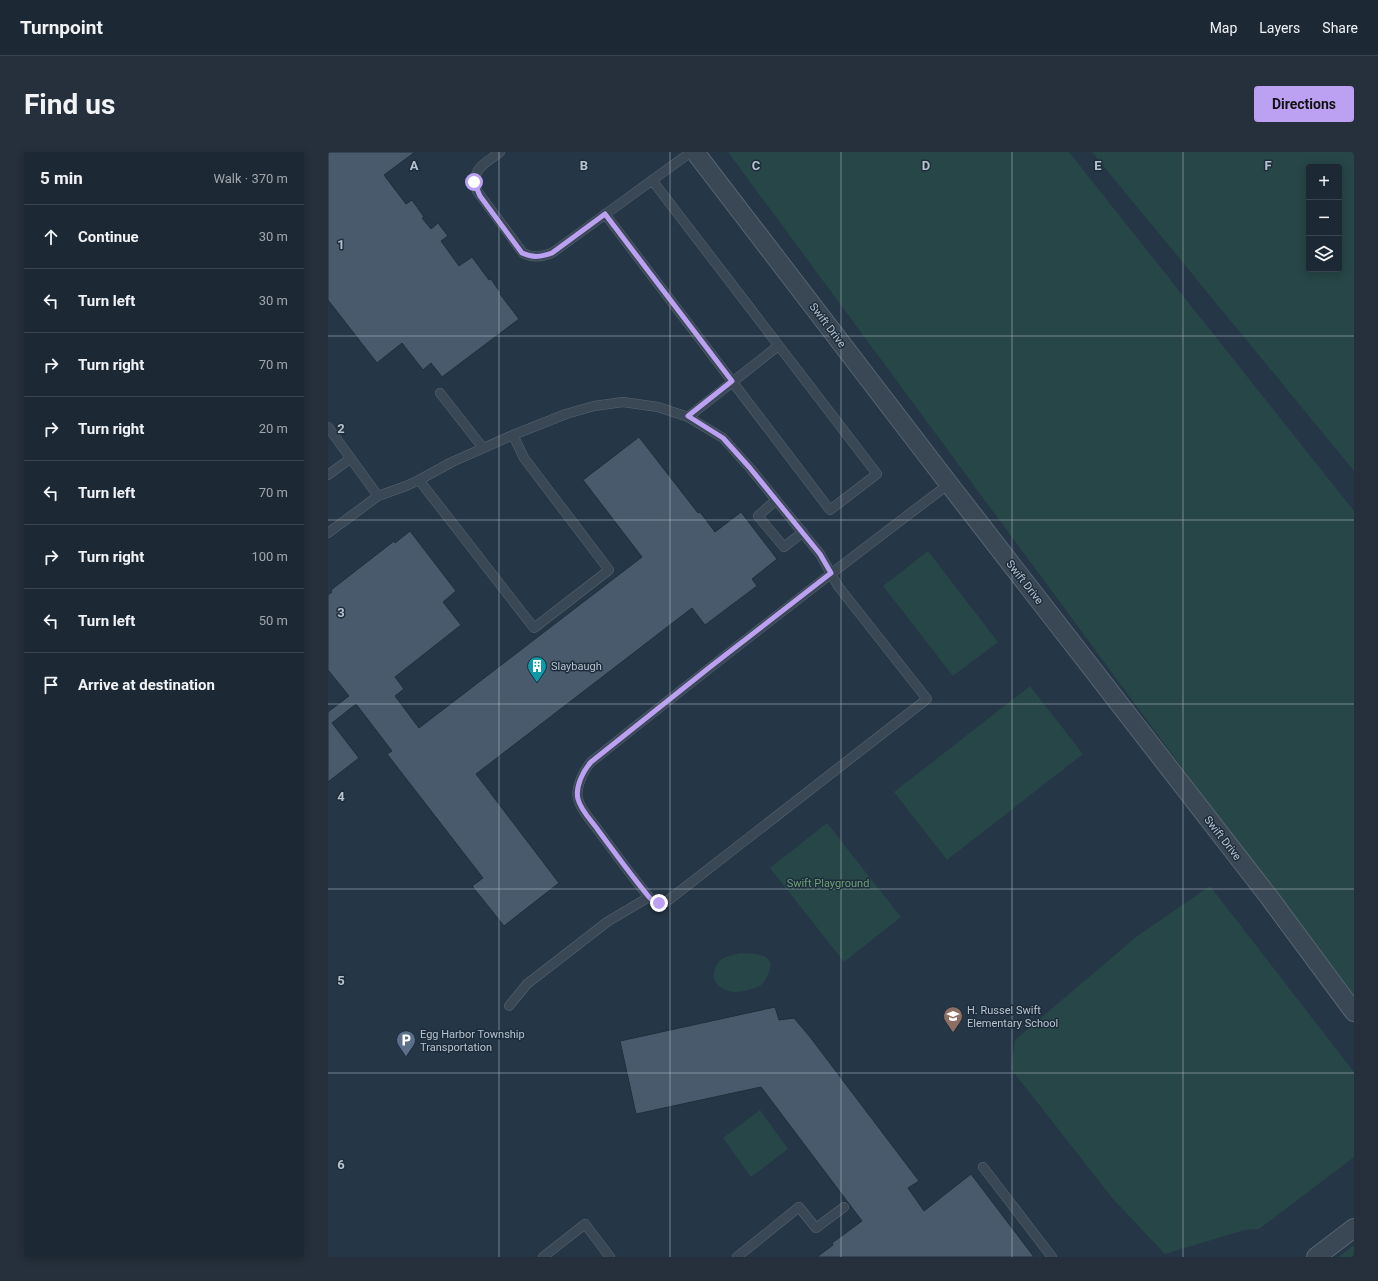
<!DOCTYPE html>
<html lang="en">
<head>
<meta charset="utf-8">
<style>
	body { margin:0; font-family:Roboto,sans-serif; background:#25303c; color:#f1f3f6 }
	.controls { position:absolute; right:12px; top:12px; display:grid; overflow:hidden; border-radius:4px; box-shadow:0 2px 10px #0003 }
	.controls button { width:36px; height:36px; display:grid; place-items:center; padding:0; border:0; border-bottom:1px solid #3a444f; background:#1c2834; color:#f1f3f6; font:20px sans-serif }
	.stop { position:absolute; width:12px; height:12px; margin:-9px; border:3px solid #bca0f2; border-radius:50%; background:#fff }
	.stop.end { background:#bca0f2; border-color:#fff; box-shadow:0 1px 4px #0008 }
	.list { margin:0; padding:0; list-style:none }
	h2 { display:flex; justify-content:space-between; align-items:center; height:52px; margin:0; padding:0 16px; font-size:17px }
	h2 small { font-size:13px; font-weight:400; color:#a0a6ac }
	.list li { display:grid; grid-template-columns:26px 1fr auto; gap:12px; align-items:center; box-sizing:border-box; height:64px; padding:0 16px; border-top:1px solid #3a444f }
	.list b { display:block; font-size:15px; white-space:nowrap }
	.list em { font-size:13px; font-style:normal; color:#a0a6ac }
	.icon { flex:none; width:22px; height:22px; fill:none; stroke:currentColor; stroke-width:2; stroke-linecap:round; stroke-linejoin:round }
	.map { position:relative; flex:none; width:1026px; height:1105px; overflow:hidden; border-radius:4px }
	header { display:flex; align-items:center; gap:24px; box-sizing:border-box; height:56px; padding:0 20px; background:#1c2834; border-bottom:1px solid #3a444f }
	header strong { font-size:19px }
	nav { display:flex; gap:22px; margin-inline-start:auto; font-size:14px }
	.intro { display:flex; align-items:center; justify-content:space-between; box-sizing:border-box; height:96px; padding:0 24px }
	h1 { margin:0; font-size:28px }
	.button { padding:10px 18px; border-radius:4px; background:#bca0f2; color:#111; font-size:14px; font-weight:700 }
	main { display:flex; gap:24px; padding:0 24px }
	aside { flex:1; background:#1c2834; border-radius:4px; box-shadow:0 2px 10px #0003 }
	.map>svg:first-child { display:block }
	.green { fill:#274647; fill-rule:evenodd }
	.building { fill:#485a6c; stroke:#202f3d }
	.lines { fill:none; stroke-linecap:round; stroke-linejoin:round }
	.service-casing { stroke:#586572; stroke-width:10 }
	.minor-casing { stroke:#586572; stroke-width:20 }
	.service { stroke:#3a4855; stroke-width:9 }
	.minor { stroke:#3a4855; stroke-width:18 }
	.route { stroke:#bca0f2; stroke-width:5 }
	.grid { fill:none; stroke:#b7c2ce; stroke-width:1; stroke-opacity:0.55 }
	.labels { text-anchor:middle; stroke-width:3; stroke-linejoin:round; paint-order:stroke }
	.street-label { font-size:11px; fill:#b7c2ce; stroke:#1e2d3b }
	.poi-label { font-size:11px; fill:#b7c2ce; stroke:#1e2d3b; text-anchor:start }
	.park-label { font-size:11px; fill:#6ca174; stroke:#1e2d3b }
	.grid-label { font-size:13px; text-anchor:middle; font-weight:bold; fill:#b7c2ce; stroke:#1e2d3b; stroke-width:3; stroke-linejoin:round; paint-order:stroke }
</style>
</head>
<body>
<header>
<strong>Turnpoint</strong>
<nav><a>Map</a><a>Layers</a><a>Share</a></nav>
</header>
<div class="intro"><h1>Find us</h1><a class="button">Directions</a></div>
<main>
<aside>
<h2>5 min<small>Walk · 370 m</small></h2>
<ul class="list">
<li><svg class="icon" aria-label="ahead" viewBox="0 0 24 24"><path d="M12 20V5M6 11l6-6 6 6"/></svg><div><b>Continue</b></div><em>30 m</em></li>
<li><svg class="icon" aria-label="left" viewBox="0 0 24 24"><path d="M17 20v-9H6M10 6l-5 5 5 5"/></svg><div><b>Turn left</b></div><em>30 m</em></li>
<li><svg class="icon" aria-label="right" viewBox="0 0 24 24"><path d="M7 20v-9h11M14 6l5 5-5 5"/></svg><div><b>Turn right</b></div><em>70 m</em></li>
<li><svg class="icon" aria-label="right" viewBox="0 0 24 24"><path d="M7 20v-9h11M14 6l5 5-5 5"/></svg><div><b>Turn right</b></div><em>20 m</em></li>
<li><svg class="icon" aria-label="left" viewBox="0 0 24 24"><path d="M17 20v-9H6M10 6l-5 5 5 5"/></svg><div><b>Turn left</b></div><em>70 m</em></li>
<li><svg class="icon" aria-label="right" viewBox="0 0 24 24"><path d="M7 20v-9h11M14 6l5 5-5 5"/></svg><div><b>Turn right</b></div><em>100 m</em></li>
<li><svg class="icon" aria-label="left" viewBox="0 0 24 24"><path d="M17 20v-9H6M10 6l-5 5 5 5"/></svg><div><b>Turn left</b></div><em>50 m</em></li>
<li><svg class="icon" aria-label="arrive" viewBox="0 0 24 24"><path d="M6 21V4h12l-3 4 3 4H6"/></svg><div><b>Arrive at destination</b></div></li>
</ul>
</aside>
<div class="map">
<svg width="1026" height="1105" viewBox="0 0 1026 1105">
	<rect width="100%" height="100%" fill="#253646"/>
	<path class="green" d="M400 0H741L1026 359V849Z
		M764 0H1026V319ZM981 15H1011V117H981Z
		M600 399 670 490 625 524 555 434Z
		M702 534 755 602 619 708 566 640Z
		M499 671 573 765 516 810 442 716Z
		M882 734 1026 920V1005L931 1077 917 1078 837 1102 785 1047 683 917 687 888 808 785Z
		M412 801C423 802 438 800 443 812 441 819 440 827 434 832 432 835 429 835 426 836 411 842 392 843 385 825 390 804 393 807 412 801Z
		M432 958 460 997 423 1025 395 986Z
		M1026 1093V1105H1010Z"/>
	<path class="building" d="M0 0H87L56 23 78 52 84 48 96 65 94 66 103 77 110 71 120 84 113 89 131 114 144 105 161 128 163 127 169 136 173 141 172 142 191 167 114 225 103 211 95 218 74 191 49 211 0 148Z
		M311 285 370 361 372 360 387 380 413 360 449 407 424 427 429 434 377 473 364 456 148 622 231 731 176 774 144 734 155 726 59 602 64 599 28 552 4 571 31 606 0 630V560L21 544 0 518V443L4 440 3 438 66 389 67 391 82 379 128 439 115 450 133 473 67 525 76 537 67 544 91 576 314 405 255 328Z
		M447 855 451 868 466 866 482 885 591 1029 580 1036 596 1059 643 1022 706 1105H489L505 1093 504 1091 534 1069 433 935 308 962 292 889Z"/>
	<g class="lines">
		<defs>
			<path id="service" d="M172 0C155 13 143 16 149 39L195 101C205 106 213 105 224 101L363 0
				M277 62 502 358 549 322 324 28
				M112 241 155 296
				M360 265 450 194
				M0 275 50 344
				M0 323 23 306
				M91 328 124 310 185 283 238 262 266 254 295 250 330 255 360 265 395 286 422 316 492 402 510 434 599 547 338 750C330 752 327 751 321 745 303 723 287 701 270 678 264 669 253 659 250 647 247 636 256 618 263 610 381 516 500 423 621 332
				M448 348 430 364 456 395 475 380
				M0 381 50 344 78 334 91 328 206 476 281 418 196 306 185 283
				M181 854 199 832 279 770 321 745
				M655 1015 724 1105
				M215 1105 257 1072 282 1105
				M409 1105 471 1055 488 1076 516 1055"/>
			<path id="minor" d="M367 0 621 332 941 745 1026 860
				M988 1105 1026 1076"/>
		</defs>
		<use href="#service" class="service-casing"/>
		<use href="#minor" class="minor-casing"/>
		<use href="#service" class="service"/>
		<use href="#minor" class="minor"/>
	</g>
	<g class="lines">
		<path class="route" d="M146 30 152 44 194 101C205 106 213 105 224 101L277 62 404 229 360 264 395 286 422 316 492 402 503 421 382 515 263 610C255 619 247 635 250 647 253 659 264 669 270 678 287 701 303 723 321 745L326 750 331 751"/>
	</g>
	<path class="grid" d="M171 0V1105M342 0V1105M513 0V1105M684 0V1105M855 0V1105M0 184H1026M0 368H1026M0 552H1026M0 737H1026M0 921H1026"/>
	<defs>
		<symbol id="building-pin" viewBox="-11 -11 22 30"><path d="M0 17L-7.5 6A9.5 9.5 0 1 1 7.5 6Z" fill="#0f9aa8" stroke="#1e2d3b"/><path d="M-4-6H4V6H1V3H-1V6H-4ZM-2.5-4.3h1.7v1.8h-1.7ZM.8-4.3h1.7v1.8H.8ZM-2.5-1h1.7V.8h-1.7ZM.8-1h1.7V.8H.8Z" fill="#fff"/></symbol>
		<symbol id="school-pin" viewBox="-11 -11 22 30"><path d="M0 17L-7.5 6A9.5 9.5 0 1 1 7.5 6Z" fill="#8d6e63" stroke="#1e2d3b"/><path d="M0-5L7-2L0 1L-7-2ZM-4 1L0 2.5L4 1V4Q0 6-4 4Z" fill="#fff"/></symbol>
		<symbol id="parking-pin" viewBox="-11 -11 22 30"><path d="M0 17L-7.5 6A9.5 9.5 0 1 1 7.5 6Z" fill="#5c6f8a" stroke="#1e2d3b"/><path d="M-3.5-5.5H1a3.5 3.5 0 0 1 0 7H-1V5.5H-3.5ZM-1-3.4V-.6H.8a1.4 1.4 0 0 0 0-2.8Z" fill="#fff"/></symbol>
	</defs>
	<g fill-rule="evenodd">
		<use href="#building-pin" x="198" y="503" width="22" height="30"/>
		<use href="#school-pin" x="614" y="853" width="22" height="30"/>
		<use href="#parking-pin" x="67" y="877" width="22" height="30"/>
	</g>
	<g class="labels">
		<g class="street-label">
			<text transform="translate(500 173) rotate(53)" y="4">Swift Drive</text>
			<text transform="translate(697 430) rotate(52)" y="4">Swift Drive</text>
			<text transform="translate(895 686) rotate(52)" y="4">Swift Drive</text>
		</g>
		<g class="poi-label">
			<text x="223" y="518">Slaybaugh</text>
			<text x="639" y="862">H. Russel Swift<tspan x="639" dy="13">Elementary School</tspan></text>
			<text x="92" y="886">Egg Harbor Township<tspan x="92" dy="13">Transportation</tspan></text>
		</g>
		<g class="park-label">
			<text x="500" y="735">Swift Playground</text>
		</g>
	</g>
	<g class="grid-label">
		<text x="86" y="18">A</text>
		<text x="256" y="18">B</text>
		<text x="428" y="18">C</text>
		<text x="598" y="18">D</text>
		<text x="770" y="18">E</text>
		<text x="940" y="18">F</text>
		<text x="13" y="97">1</text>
		<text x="13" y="281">2</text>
		<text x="13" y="465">3</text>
		<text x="13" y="649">4</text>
		<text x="13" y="833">5</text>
		<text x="13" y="1017">6</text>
	</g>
</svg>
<div class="controls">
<button>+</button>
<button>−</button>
<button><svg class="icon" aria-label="layers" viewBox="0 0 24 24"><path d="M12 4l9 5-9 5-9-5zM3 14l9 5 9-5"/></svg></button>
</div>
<div class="stop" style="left:146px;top:30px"></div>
<div class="stop end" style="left:331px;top:751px"></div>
</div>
</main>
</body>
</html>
